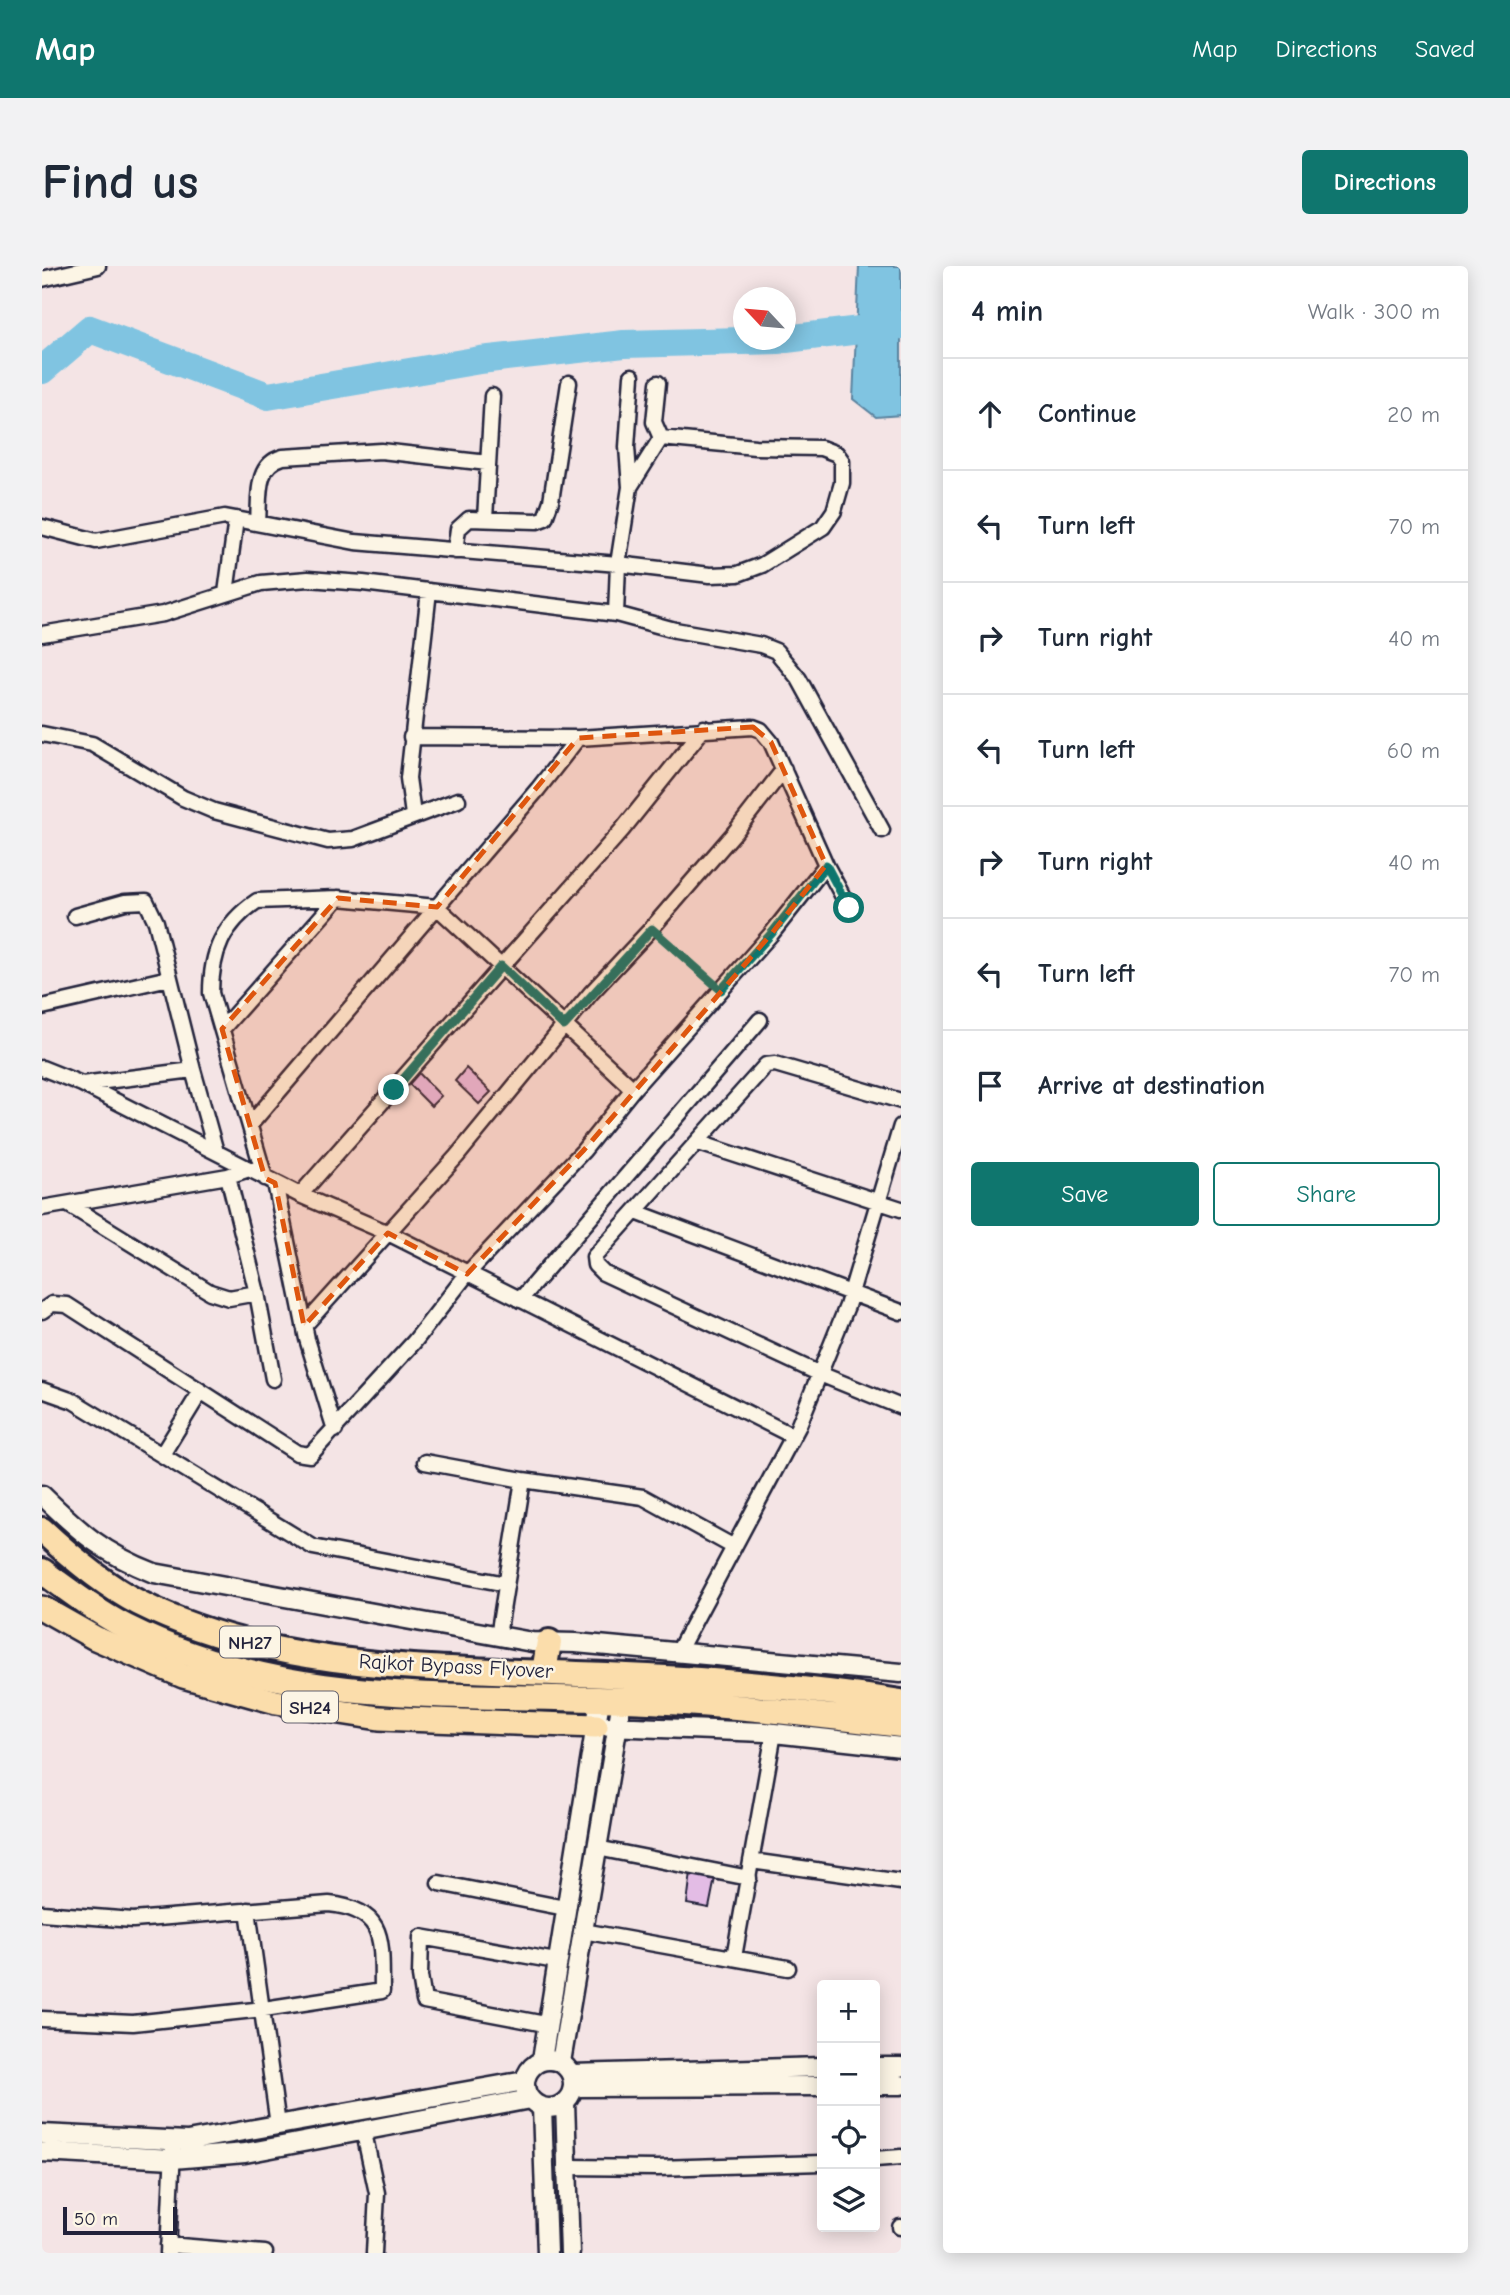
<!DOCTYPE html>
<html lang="en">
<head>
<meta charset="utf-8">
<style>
	body { margin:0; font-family:"Comic Neue",sans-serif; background:#f2f2f3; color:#1f2937 }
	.controls { position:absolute; right:21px; bottom:21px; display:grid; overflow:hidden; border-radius:7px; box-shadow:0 4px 18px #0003 }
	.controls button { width:63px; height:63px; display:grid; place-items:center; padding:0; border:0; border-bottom:2px solid #e0e1e3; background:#fff; color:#1f2937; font:35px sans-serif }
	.compass { position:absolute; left:691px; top:21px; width:63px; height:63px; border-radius:50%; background:#fff; box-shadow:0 4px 18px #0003; rotate:296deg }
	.scale { position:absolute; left:21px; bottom:18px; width:114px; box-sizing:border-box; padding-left:7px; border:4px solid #22223b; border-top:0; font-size:19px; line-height:24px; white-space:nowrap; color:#22223b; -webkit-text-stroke:5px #fcf5e5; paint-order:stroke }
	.stop { position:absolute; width:21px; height:21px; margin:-16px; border:5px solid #0f766e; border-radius:50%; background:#fff }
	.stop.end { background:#0f766e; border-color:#fff; box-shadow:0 2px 7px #0008 }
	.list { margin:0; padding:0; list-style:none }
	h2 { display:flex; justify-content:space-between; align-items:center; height:91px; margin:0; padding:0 28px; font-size:30px }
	h2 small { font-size:23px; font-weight:400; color:#747a83 }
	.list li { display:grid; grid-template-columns:46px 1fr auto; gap:21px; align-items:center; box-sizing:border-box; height:112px; padding:0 28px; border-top:2px solid #e0e1e3 }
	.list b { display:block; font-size:26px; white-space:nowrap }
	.list em { font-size:23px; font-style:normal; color:#747a83 }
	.actions { display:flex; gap:14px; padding:21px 28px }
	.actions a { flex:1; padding:16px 0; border:2px solid #0f766e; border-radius:7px; text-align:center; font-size:24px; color:#0f766e }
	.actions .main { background:#0f766e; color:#fff }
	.icon { flex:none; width:38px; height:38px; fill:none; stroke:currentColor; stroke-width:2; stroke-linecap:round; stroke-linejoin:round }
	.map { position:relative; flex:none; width:859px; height:1987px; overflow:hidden; border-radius:7px }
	header { display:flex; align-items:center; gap:42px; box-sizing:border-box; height:98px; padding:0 35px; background:#0f766e; color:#fff }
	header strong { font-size:33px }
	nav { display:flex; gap:38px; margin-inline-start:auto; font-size:24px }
	.intro { display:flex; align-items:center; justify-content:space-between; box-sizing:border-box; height:168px; padding:0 42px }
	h1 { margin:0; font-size:49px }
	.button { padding:18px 32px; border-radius:7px; background:#0f766e; color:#fff; font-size:24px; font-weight:700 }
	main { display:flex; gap:42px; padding:0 42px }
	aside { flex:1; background:#fff; border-radius:7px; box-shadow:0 4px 18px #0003 }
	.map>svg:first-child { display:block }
	.water { fill:#80c4e1; stroke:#5a839f; stroke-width:2 }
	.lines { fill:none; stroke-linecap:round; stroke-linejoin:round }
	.river { stroke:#80c4e1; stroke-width:28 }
	.building { fill:#e3bce5; stroke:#22223b; stroke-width:2 }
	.minor-casing { stroke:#22223b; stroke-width:19 }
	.tertiary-casing { stroke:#22223b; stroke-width:23 }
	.primary-casing { stroke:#22223b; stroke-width:28 }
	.trunk-casing { stroke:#22223b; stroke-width:30 }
	.path { stroke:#22223b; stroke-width:2.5; stroke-dasharray:5 5; stroke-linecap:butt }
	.minor { stroke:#fcf5e5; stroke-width:14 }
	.tertiary { stroke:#fcf5e5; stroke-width:18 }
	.primary { stroke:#fbddab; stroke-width:23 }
	.trunk { stroke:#fbddab; stroke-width:24 }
	.route { stroke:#0f766e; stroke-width:9 }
	.marked { fill:#de560e; fill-opacity:0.2; stroke:#de560e; stroke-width:5; stroke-dasharray:14 9; stroke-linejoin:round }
	.labels { text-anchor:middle; stroke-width:5; stroke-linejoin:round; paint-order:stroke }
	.shield { fill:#fcf5e5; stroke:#63616e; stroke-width:2 }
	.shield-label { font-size:19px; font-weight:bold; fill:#22223b }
	.street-label { font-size:21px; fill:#22223b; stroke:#fcf5e5 }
</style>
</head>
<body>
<header>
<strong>Map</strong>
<nav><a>Map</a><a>Directions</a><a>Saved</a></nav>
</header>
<div class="intro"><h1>Find us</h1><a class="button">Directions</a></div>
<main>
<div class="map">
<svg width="859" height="1987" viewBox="0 0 859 1987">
	<rect width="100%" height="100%" fill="#f4e4e5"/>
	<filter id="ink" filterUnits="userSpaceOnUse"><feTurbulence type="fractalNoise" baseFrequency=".0143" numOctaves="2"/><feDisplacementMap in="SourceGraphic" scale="14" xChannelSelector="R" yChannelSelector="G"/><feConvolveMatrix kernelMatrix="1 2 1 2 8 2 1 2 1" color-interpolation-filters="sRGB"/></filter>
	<g filter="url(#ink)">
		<path class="water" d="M817 0H859V149L834 151 811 133Z"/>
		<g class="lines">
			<path class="river" d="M744 73 859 59
				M0 104 48 63 226 130 438 94 582 78 737 74"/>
		</g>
		<path class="building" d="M424 802 449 826 437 838 413 815Z
			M375 805 399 830 389 840 365 816Z
			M649 1606 674 1607 667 1642 645 1638Z"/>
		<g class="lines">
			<defs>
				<path id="minor" d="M0 13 56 0
					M588 221 619 172 612 156 616 117
					M443 253 450 130
					M216 257C218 232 212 199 241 191L339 185 446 197
					M0 261 54 275 183 251 313 276 576 298 668 309 696 308 720 299 781 261 792 245 800 217V195L795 188 779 182 713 181 619 172
					M413 285 416 263 427 253 495 255 503 252 509 235 527 117
					M184 327 194 253
					M574 348 576 298 588 221 585 181 590 110
					M0 368 121 348 219 317 266 313 321 317 574 348 633 364 719 379 734 385 757 413 840 564
					M0 468 50 478 141 532 172 545 286 575 311 573 416 534
					M369 471 536 472 711 461 719 464 729 476 784 599 807 642
					M371 549 366 512 387 325
					M33 650 83 636 104 635 114 656 151 804 40 818
					M0 741 127 712
					M180 763 296 632
					M0 802 40 818 258 929 346 967 751 1170
					M151 804 174 886
					M859 835 733 798 724 799 552 991 553 999 561 1007 778 1108 859 1141
					M208 859 496 523 536 472
					M657 877 859 943
					M186 910 215 1027 231 1113
					M223 912 169 727C169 686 181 658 215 635L296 632 395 641 591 823
					M233 917 265 1073 293 1164
					M258 929 580 564 662 462
					M27 939 168 1026 187 1032 215 1027
					M0 942 186 910 207 903
					M594 946 859 1046
					M478 1034 718 754
					M0 1045 10 1038 25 1039 255 1187 268 1189 372 1076 425 1008 541 885 591 823 730 667 784 599
					M262 1060 415 890 549 727 609 663 693 566 742 503
					M0 1124 31 1135 271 1281 464 1318
					M121 1187 159 1125
					M383 1196 481 1214 601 1231 692 1281
					M456 1370 481 1214
					M636 1386 756 1161 805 1040 859 860
					M555 1582 707 1612
					M709 1595 859 1616
					M397 1617 523 1642
					M206 1644 236 1859
					M0 1647 91 1654 287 1638C346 1644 339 1677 340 1725L222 1743 91 1757 0 1753
					M541 1665 746 1702
					M692 1691 732 1467
					M503 1758 382 1735 378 1710 379 1671 514 1695
					M322 1867 335 1927 332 1987
					M833 1893 859 1891
					M525 1901 615 1902 780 1897
					M858 1961H859
					M126 1979 223 1987
					M126 1987 131 1883"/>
				<path id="tertiary" d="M0 1229C39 1267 61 1287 112 1307L490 1376 534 1377 859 1407
					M566 1460 723 1466 859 1481
					M483 1818a24 24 0 1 1 48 0a24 24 0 1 1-48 0Z
					M500 1794 558 1434
					M519 1796 580 1434
					M833 1801H859
					M530 1808 780 1801
					M833 1819H859
					M531 1821 780 1820
					M523 1836 528 1987
					M500 1841 505 1987
					M0 1868 145 1875 483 1815
					M0 1886 131 1893 203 1887 488 1833"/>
				<path id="primary" d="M0 1342 53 1372 141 1410 234 1436 337 1452 554 1460"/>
				<path id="trunk" d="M0 1264C29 1291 62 1319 97 1337 239 1408 409 1402 564 1409 662 1413 762 1421 859 1436
					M0 1305C26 1324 55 1346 84 1361 254 1446 424 1425 607 1435 691 1439 775 1449 859 1459
					M502 1406 507 1376"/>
			</defs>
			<use href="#minor" class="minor-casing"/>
			<use href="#tertiary" class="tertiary-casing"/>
			<use href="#primary" class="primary-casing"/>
			<use href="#trunk" class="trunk-casing"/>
			<path class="path" d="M619 671 669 715"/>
			<use href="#minor" class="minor"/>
			<use href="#tertiary" class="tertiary"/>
			<use href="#primary" class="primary"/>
			<use href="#trunk" class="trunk"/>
		</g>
	</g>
	<g class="lines" filter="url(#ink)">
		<path class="route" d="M352 824 459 700 522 760 610 663 679 724 730 667 784 599 807 642"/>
	</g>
	<path class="marked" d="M711 461 729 476 784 599 730 667 541 885 425 1008 346 967 262 1060 233 917 223 912 180 763 296 632 395 641 536 472Z"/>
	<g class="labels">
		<g class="shield">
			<rect x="178" y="1360.5" width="60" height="31" rx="5"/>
			<rect x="240" y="1425.5" width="56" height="31" rx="5"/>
		</g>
		<g class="shield-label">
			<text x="208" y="1383">NH27</text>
			<text x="268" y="1448">SH24</text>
		</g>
		<g class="street-label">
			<text transform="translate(414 1400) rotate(3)" y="7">Rajkot Bypass Flyover</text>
		</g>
	</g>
</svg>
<div class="controls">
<button>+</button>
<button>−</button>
<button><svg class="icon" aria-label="locate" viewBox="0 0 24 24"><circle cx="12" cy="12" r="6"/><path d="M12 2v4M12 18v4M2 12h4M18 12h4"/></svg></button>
<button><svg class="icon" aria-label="layers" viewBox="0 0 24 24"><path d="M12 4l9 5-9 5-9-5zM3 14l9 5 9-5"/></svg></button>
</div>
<svg class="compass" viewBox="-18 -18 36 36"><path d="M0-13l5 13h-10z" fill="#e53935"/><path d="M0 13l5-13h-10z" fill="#747a83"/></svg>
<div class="scale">50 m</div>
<div class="stop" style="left:807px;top:642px"></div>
<div class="stop end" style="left:352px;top:824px"></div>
</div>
<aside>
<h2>4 min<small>Walk · 300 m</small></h2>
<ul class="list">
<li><svg class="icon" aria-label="ahead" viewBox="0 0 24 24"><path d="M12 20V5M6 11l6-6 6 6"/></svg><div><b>Continue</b></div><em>20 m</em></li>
<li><svg class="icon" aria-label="left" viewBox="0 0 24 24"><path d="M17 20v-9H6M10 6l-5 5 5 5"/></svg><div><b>Turn left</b></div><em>70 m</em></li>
<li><svg class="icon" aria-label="right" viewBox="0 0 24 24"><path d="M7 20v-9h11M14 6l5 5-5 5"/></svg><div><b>Turn right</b></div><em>40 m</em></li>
<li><svg class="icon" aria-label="left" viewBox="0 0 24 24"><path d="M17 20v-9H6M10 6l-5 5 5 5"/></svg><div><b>Turn left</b></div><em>60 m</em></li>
<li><svg class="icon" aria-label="right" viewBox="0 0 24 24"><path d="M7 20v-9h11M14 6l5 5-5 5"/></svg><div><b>Turn right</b></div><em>40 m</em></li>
<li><svg class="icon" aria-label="left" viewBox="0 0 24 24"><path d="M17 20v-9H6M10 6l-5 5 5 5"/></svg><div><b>Turn left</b></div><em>70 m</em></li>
<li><svg class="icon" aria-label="arrive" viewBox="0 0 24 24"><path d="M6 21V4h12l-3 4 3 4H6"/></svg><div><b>Arrive at destination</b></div></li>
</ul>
<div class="actions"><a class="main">Save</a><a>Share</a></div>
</aside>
</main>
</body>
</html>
